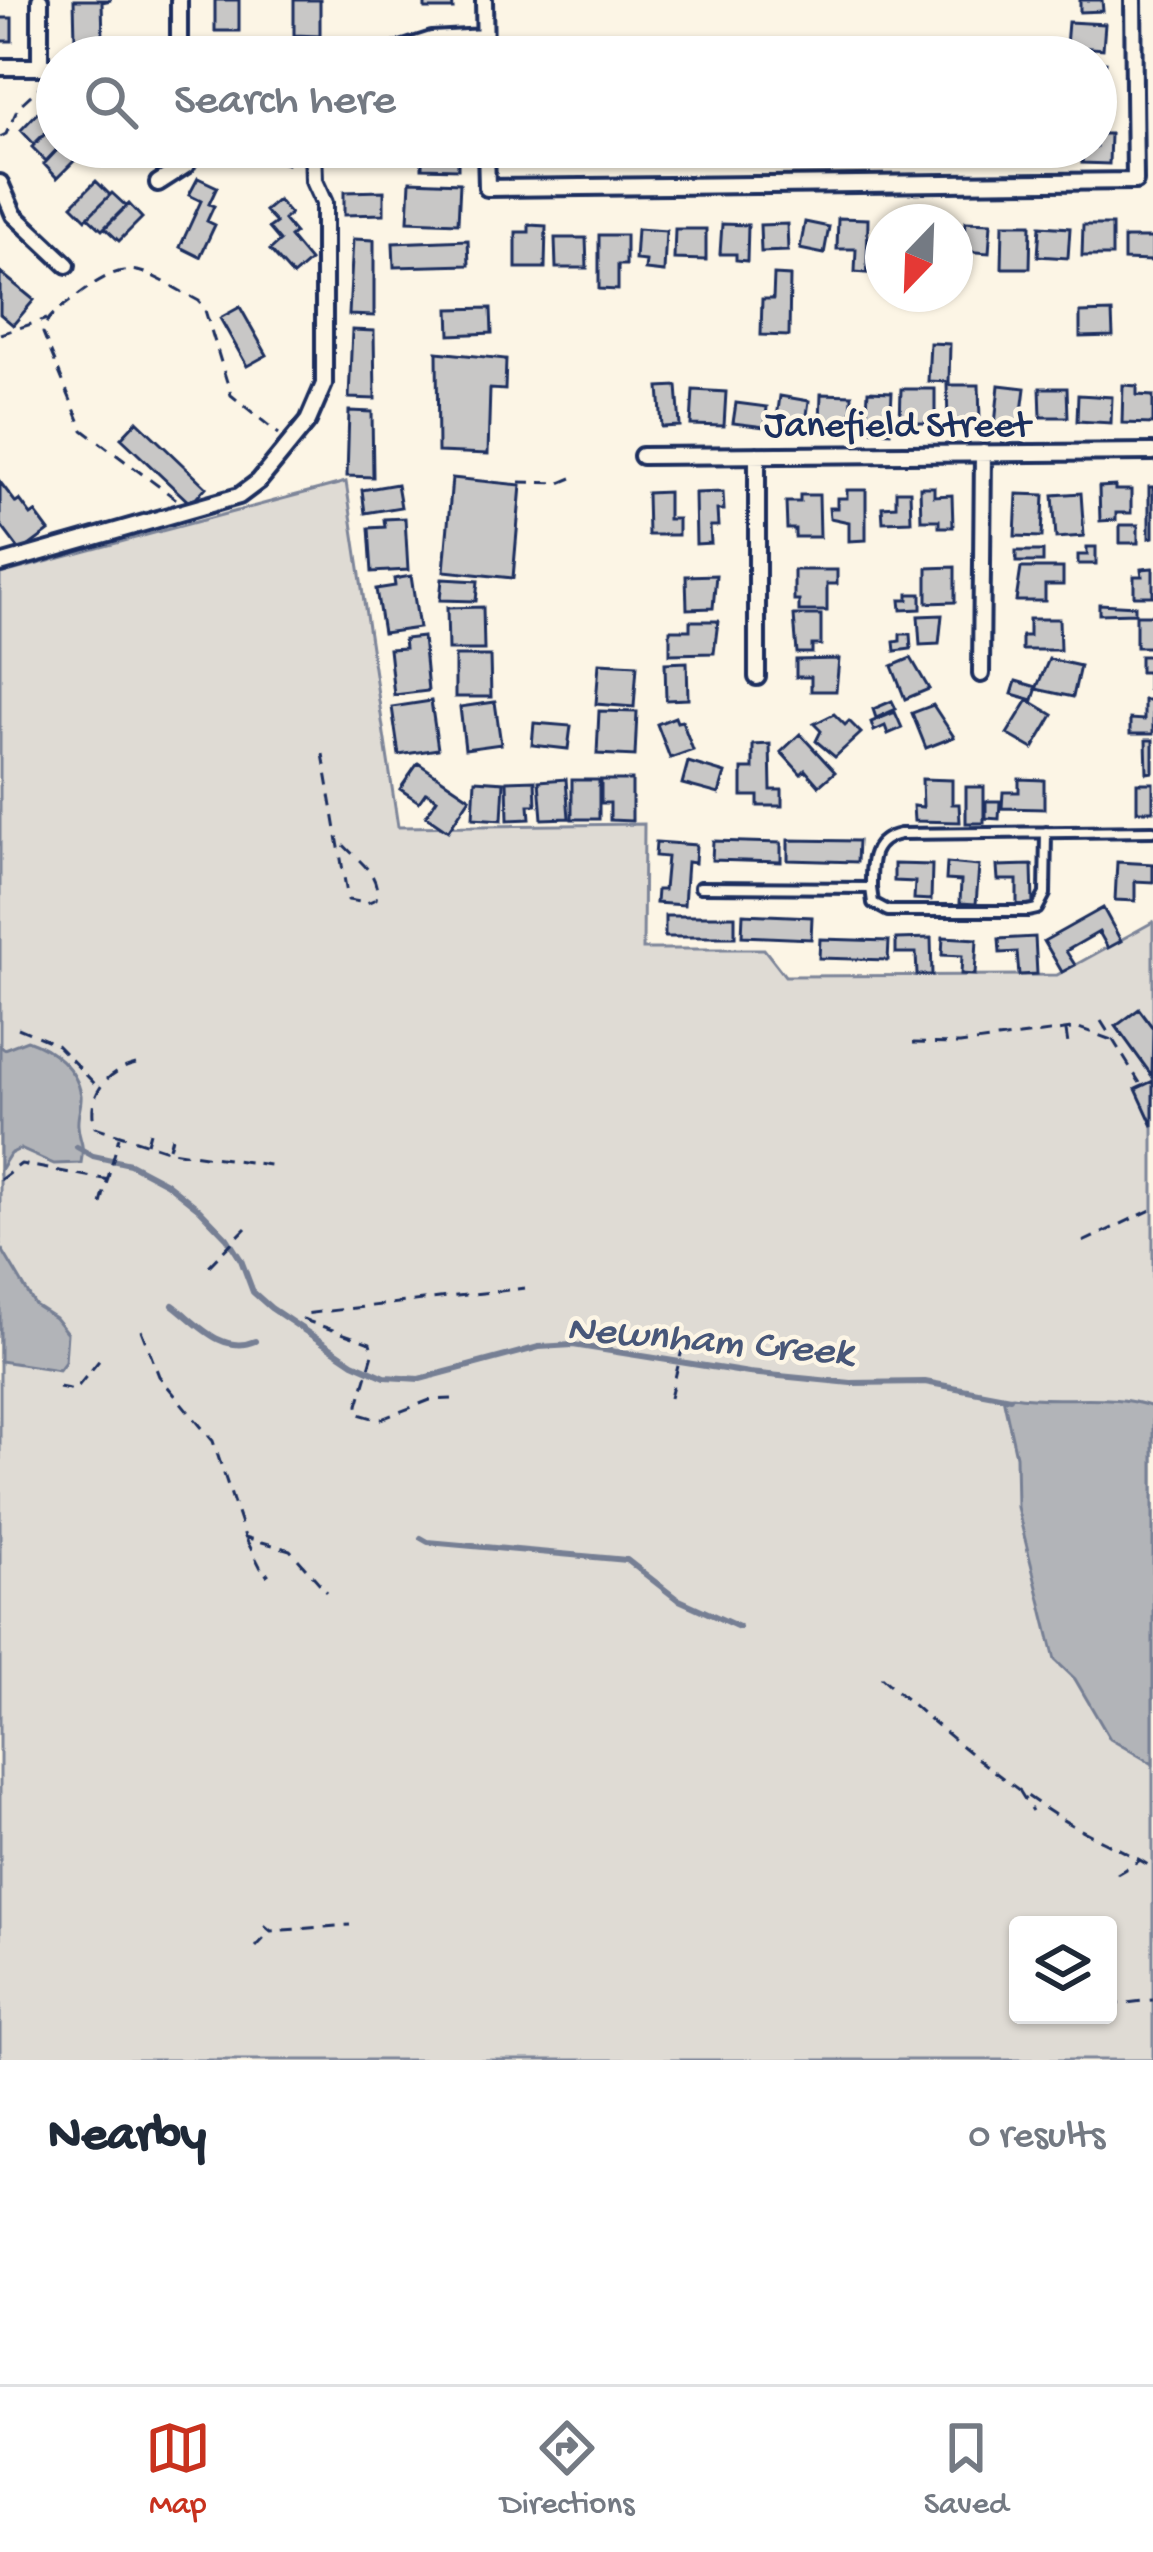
<!DOCTYPE html>
<html lang="en">
<head>
<meta charset="utf-8">
<style>
	body { margin:0; font-family:"Gochi Hand",sans-serif; background:#f6f6f7; color:#1f2937 }
	.controls { position:absolute; right:36px; bottom:36px; display:grid; overflow:hidden; border-radius:12px; box-shadow:0 3px 9px #0004 }
	.controls button { width:108px; height:108px; display:grid; place-items:center; padding:0; border:0; border-bottom:3px solid #e0e1e3; background:#fff; color:#1f2937; font:60px sans-serif }
	.compass { position:absolute; left:865px; top:204px; width:108px; height:108px; border-radius:50%; background:#fff; box-shadow:0 3px 9px #0004; rotate:203deg }
	.list { margin:0; padding:0; list-style:none }
	h2 { display:flex; justify-content:space-between; align-items:center; height:156px; margin:0; padding:0 48px; font-size:51px }
	h2 small { font-size:39px; font-weight:400; color:#747a83 }
	.icon { flex:none; width:66px; height:66px; fill:none; stroke:currentColor; stroke-width:2; stroke-linecap:round; stroke-linejoin:round }
	.map { position:relative; flex:none; width:1153px; height:2060px; overflow:hidden }
	.search { position:absolute; background:#fff; box-shadow:0 3px 9px #0004; left:36px; right:36px; top:36px; height:132px; display:flex; align-items:center; gap:30px; box-sizing:border-box; padding:0 42px; border-radius:66px; color:#747a83; font-size:45px }
	.sheet { height:324px; background:#fff }
	nav { display:flex; justify-content:space-around; align-items:center; box-sizing:border-box; height:168px; border-top:3px solid #e0e1e3; background:#fff; font-size:33px; color:#747a83 }
	nav a { display:grid; justify-items:center; gap:6px }
	nav .on { color:#c8321e }
	.map>svg:first-child { display:block }
	.green { fill:#dfdbd4; stroke:#7d8599; stroke-width:3; fill-rule:evenodd }
	.water { fill:#b2b4b8; stroke:#767f94; stroke-width:3 }
	.lines { fill:none; stroke-linecap:round; stroke-linejoin:round }
	.stream { stroke:#767f94; stroke-width:6 }
	.building { fill:#c8c7c6; stroke:#1b2f5e; stroke-width:3 }
	.service-casing { stroke:#1b2f5e; stroke-width:16 }
	.minor-casing { stroke:#1b2f5e; stroke-width:22 }
	.path { stroke:#1b2f5e; stroke-width:3; stroke-dasharray:12 9; stroke-linecap:butt }
	.service { stroke:#fcf5e5; stroke-width:8 }
	.minor { stroke:#fcf5e5; stroke-width:14 }
	.labels { text-anchor:middle; stroke-width:9; stroke-linejoin:round; paint-order:stroke }
	.street-label { font-size:39px; fill:#1b2f5e; stroke:#fcf5e5 }
	.water-label { font-size:42px; font-style:italic; fill:#485779; stroke:#fcf5e5 }
</style>
</head>
<body>
<div class="map">
<svg width="1153" height="2060" viewBox="0 0 1153 2060">
	<rect width="100%" height="100%" fill="#fcf5e5"/>
	<filter id="ink" filterUnits="userSpaceOnUse"><feTurbulence type="fractalNoise" baseFrequency=".00833" numOctaves="2"/><feDisplacementMap in="SourceGraphic" scale="24" xChannelSelector="R" yChannelSelector="G"/><feConvolveMatrix kernelMatrix="1 2 1 2 8 2 1 2 1" color-interpolation-filters="sRGB"/></filter>
	<g filter="url(#ink)">
		<path class="green" d="M346 482 398 827 644 824 643 949H764L785 976 1057 975 1153 922V2060H0V574ZM1018 1925H1108V2015H1018Z"/>
		<path class="water" d="M27 1040C51 1048 77 1068 81 1095 82 1105 77 1115 78 1125 79 1143 85 1140 81 1163L54 1164 20 1149 10 1154 0 1170V1046L4 1049Z
			M0 1246 35 1305 55 1318 67 1333 65 1362 59 1370 0 1361Z
			M1013 1396C1059 1404 1108 1391 1153 1407V1764L1110 1739 1075 1679 1055 1660 1017 1507 1016 1456 1003 1397Z"/>
		<g class="lines">
			<path class="stream" d="M77 1147 93 1156 130 1164 166 1183 199 1209 227 1238 241 1260 253 1292 271 1308 353 1363 385 1377 420 1379 539 1347 573 1345 749 1373 851 1383 925 1382 1010 1398
				M173 1305C197 1323 222 1355 255 1341
				M421 1538 428 1542 627 1560 677 1599 739 1627"/>
		</g>
		<path class="building" d="M74 0H111L102 2 103 39 75 40Z
			M215 0H239V31H215Z
			M294 0H320V36L294 35Z
			M425 0H452L453 9H425Z
			M1080 0H1102L1103 11 1080 12Z
			M0 18H12V41H0Z
			M1068 22 1105 24 1103 49 1066 46Z
			M521 50 553 52V57H521Z
			M1096 61 1106 62 1103 88H1096Z
			M44 106 57 121 34 144 21 130Z
			M56 123 59 147 46 161 32 147Z
			M1096 134H1110L1109 164 1082 163 1083 152H1076V147H1096Z
			M60 147H74L81 154 57 178 44 164Z
			M234 147H291L287 164 233 150Z
			M414 147H458V169L422 168V155H414Z
			M522 147H579L562 149V165L521 164Z
			M592 147H621V159H608V151H592Z
			M634 147H660L659 156 633 151Z
			M675 147H702L701 154 675 152Z
			M715 147H742L741 155 714 153Z
			M754 147H781L777 158 753 151Z
			M793 147H823V153H793Z
			M836 147H863L862 156 835 154Z
			M875 147H902L900 164 874 161Z
			M915 147H944L943 158 915 156Z
			M957 147H984L983 158 956 155Z
			M997 147H1023L1021 157 996 154Z
			M198 178 217 187 209 204 214 206 207 221 215 225 200 257 180 247 201 201 189 195Z
			M96 181 110 195 86 219 72 205Z
			M410 181 460 183 458 223 408 221Z
			M384 191V214L344 215V192Z
			M112 193 126 206 102 230 88 217Z
			M278 200 290 214 284 220 295 233 290 237 310 261 293 276 270 250 280 241 269 228 276 223 265 211Z
			M129 204 142 218 119 241 105 228Z
			M838 218 868 219 867 273 855 272 856 249H837Z
			M805 222 829 227 824 254 800 249Z
			M965 222 991 223 989 253 963 251Z
			M722 224 748 225 747 261 736 260V254H720Z
			M787 224 788 251 761 252 760 225Z
			M1003 224H1031L1030 268H1002Z
			M529 225 546 226 545 268H516V232H529Z
			M1083 225H1112V256H1082Z
			M1040 226 1070 228 1068 258 1038 256Z
			M637 229 666 231 664 272 645 270 646 261 635 260Z
			M675 229H706V260L674 259Z
			M599 235H626V265H618V290L599 289Z
			M555 238H586L587 268H556Z
			M1124 238H1152V261L1124 260Z
			M353 239 374 240V316L349 315Z
			M468 240 469 265 394 267 393 243Z
			M0 272 34 300 13 325 0 314Z
			M774 275 790 276 789 336 761 335 762 299H773Z
			M240 307 267 355 247 366 220 318Z
			M491 308 492 333 450 335 449 309Z
			M1112 312 1113 336 1080 337V313Z
			M352 330 374 331 375 399 349 398Z
			M930 343 950 344 949 382 928 381Z
			M437 352 506 359 505 390 490 389 488 454 438 452Z
			M947 385H979L980 421H948Z
			M999 385 1025 388 1020 428 995 425Z
			M1123 385 1137 386V395L1153 396V424L1122 423Z
			M677 386 680 426 662 427 659 387Z
			M1040 388H1067L1068 417H1041Z
			M901 389H935V423H900Z
			M693 390 726 392 724 426 691 425Z
			M868 391 892 392 890 432 866 430Z
			M821 394 852 395 851 425H820Z
			M1078 395 1112 397 1111 423 1077 421Z
			M780 396 809 401 806 422 777 418Z
			M736 403 767 407 765 427 733 423Z
			M349 411 372 412 373 477 347 476Z
			M137 421 206 487 191 504 121 438Z
			M452 478 521 485 513 578 444 571Z
			M0 482 16 503 20 500 31 515 35 512 49 531 21 552 0 524Z
			M397 484 401 507 365 513 362 490Z
			M1115 486V490H1131V513H1116V520L1100 521 1099 487Z
			M920 487H934V496L952 495 953 527H939V520H921Z
			M1149 487H1153V537L1149 538Z
			M847 490H866V540L849 541V522L830 518 829 508H837V498H847Z
			M896 491H910L911 521 883 522 882 507 896 506Z
			M668 492V519H678V535H648L647 493Z
			M723 492 724 510H717L718 526H710L711 543 696 544 695 493Z
			M1081 493 1084 536 1056 538 1053 495Z
			M1017 494 1044 495 1042 537 1015 536Z
			M800 495H819L820 537H795V529H787L786 502H800Z
			M405 518 408 570 372 572 369 528 385 527 384 519Z
			M1120 525H1138V543H1120Z
			M1087 547H1096V564H1078V555H1087Z
			M1016 551H1043V562H1016Z
			M955 567V602L927 603V568Z
			M1021 568H1063V585H1045V601H1016Z
			M1153 568V596H1134V576H1142L1141 569Z
			M794 570H837V584H827V611H799V601H794Z
			M716 575 713 608 687 609 686 576Z
			M411 576 419 628 383 633 376 589 395 586 394 579Z
			M442 579 478 581 476 601 440 600Z
			M908 594H921V609L901 610 900 600H908Z
			M1099 604 1135 606V613L1099 614Z
			M483 607 484 650H448L447 608Z
			M794 615H821V645H812V653H797Z
			M942 615 939 644 920 645 918 616Z
			M1136 615H1153V647H1136Z
			M1029 619H1059L1060 650H1022V636H1029Z
			M690 621H718L714 653 670 654V630H690Z
			M900 634H910L911 649 895 651 894 642 900 641Z
			M423 637 428 691 394 695 389 649 405 648 404 639Z
			M455 656H490L491 697H455Z
			M1140 656H1153V689H1148V672H1140Z
			M911 658 929 689 905 699 892 666Z
			M839 659 836 691H811V677H796V660Z
			M1049 659 1080 666 1073 697 1036 689Z
			M687 662 688 699 666 700 665 663Z
			M599 663 637 665 634 707 596 704Z
			M1016 681 1037 687 1033 700 1012 694Z
			M1028 700 1053 715 1033 749 1007 734Z
			M1144 700H1153V734H1130V719L1144 720Z
			M431 701 438 749 399 755 392 707Z
			M892 701 896 709 876 718 873 709Z
			M495 702 501 744 465 749 460 707Z
			M933 705 954 737 926 748 912 713Z
			M599 711 637 712 635 756 597 754Z
			M895 712 902 728 888 734 885 726 874 731 871 722Z
			M834 714 845 725 849 721 861 733 835 757 816 741 821 731 814 724Z
			M675 717 677 722 682 721 693 750 670 758 657 724Z
			M534 723 571 726 568 749 532 745Z
			M800 734 835 772 819 786 805 770 801 774 781 752Z
			M1146 740H1153V772L1147 773Z
			M770 744 771 790H782V806H758V796H742V769H753V745Z
			M688 762 725 773 719 794 682 784Z
			M418 763 470 798 448 831 426 816 437 799 426 792 419 802 400 789Z
			M566 779 569 818 542 819 539 781Z
			M922 779 952 780V804H959L960 822 914 821 913 806 923 807Z
			M1019 779 1044 780V809L1002 808 1003 792H1019Z
			M475 780 504 782 502 820 473 818Z
			M535 780 536 805H529L530 819 508 820 507 781Z
			M572 780H599V819H572Z
			M601 780H632V821L610 820V803H601Z
			M1137 783H1153V811H1137Z
			M966 787H984V823H966Z
			M986 801H1000L999 819 986 818Z
			M788 840 858 841 857 862 788 860Z
			M713 841 781 843V862L712 860Z
			M656 842 696 845 695 863 687 862 684 905 656 903 657 890H664L667 857 655 856Z
			M1117 862 1153 864V882L1135 881V901L1115 900Z
			M947 863 979 866 976 904 960 903 961 881 946 880Z
			M894 864 932 865 931 900 914 899 915 882 894 881Z
			M1032 865 1033 904 1017 905V880H998L997 866Z
			M1103 908 1121 941 1108 948 1099 932 1066 951 1075 965 1062 972 1044 941Z
			M743 914 812 917 811 939 742 936Z
			M665 916H735V937H665Z
			M943 937 977 939 975 975 961 974 962 956 942 955Z
			M1035 937 1037 974 1019 975 1017 952 1000 953 999 939Z
			M931 938 932 975H917L916 953H896V939Z
			M820 939 889 941 888 960 819 958Z
			M1139 1009 1153 1028 1152 1076 1116 1026Z
			M1153 1081V1126L1136 1089Z"/>
		<g class="lines">
			<defs>
				<path id="service" d="M700 887 871 888C871 862 870 840 900 834L1153 831
					M871 888 873 903 888 911H1028L1037 909 1045 894 1046 832"/>
				<path id="minor" d="M40 0V67
					M179 0V57
					M484 0 485 57
					M379 57 432 40 484 37
					M0 67H57
					M486 147 487 188 1135 181 1133 0
					M0 183 14 215 67 265
					M158 183 186 165 195 147
					M642 456 1153 452
					M0 564 239 496 259 481 308 421 324 384V203L314 181 313 147
					M981 674 983 453
					M757 677V455"/>
			</defs>
			<use href="#service" class="service-casing"/>
			<use href="#minor" class="minor-casing"/>
			<path class="path" d="M0 137 6 134 19 106 43 84
				M0 334 47 319
				M519 482 560 483 572 478
				M176 499 83 430 43 333C46 316 60 309 73 299 132 253 138 269 199 301L204 307 231 395 279 434
				M323 754 348 900 367 903 376 899C382 871 352 858 337 837
				M1101 1021 1140 1083
				M18 1028 56 1044 98 1087
				M1066 1031 1069 1051
				M913 1043 960 1044 1079 1028 1117 1042
				M136 1064C106 1071 86 1096 95 1127L170 1151 277 1166
				M147 1143 150 1132
				M169 1148 172 1137
				M0 1180 21 1164 109 1180
				M101 1204 119 1137
				M1083 1242 1153 1209
				M209 1266 246 1228
				M141 1330 159 1376 213 1441 245 1537 290 1550 327 1592
				M59 1387 75 1390 102 1357
				M670 1398 682 1350
				M452 1399 430 1400 379 1420 359 1414 358 1405 373 1354 370 1343 310 1322 303 1319 304 1314 525 1288
				M246 1539 265 1576 269 1573
				M881 1677C936 1726 993 1774 1055 1815 1086 1835 1122 1848 1153 1868
				M1019 1790 1032 1811
				M1117 1874 1139 1861
				M264 1925 271 1931 350 1925
				M256 1947 270 1932
				M1108 2005 1153 2000"/>
			<use href="#service" class="service"/>
			<use href="#minor" class="minor"/>
		</g>
	</g>
	<g class="labels">
		<g class="street-label">
			<text x="897" y="435">Janefield Street</text>
		</g>
		<g class="water-label">
			<text transform="translate(710 1336) rotate(5)" y="15">Newnham Creek</text>
		</g>
	</g>
</svg>
<div class="controls">
<button><svg class="icon" aria-label="layers" viewBox="0 0 24 24"><path d="M12 4l9 5-9 5-9-5zM3 14l9 5 9-5"/></svg></button>
</div>
<svg class="compass" viewBox="-18 -18 36 36"><path d="M0-13l5 13h-10z" fill="#e53935"/><path d="M0 13l5-13h-10z" fill="#747a83"/></svg>
<div class="search"><svg class="icon" aria-label="search" viewBox="0 0 24 24"><circle cx="10" cy="10" r="6"/><path d="M15 15l6 6"/></svg>Search here</div>
</div>
<section class="sheet">
<h2>Nearby<small>0 results</small></h2>
<ul class="list">
</ul>
</section>
<nav>
<a class="on"><svg class="icon" aria-label="map" viewBox="0 0 24 24"><path d="M3 6l6-2 6 2 6-2v14l-6 2-6-2-6 2zM9 4v14M15 6v14"/></svg>Map</a>
<a><svg class="icon" aria-label="directions" viewBox="0 0 24 24"><path d="M12 3l9 9-9 9-9-9zM9 14v-3h6M13 9l2 2-2 2"/></svg>Directions</a>
<a><svg class="icon" aria-label="saved" viewBox="0 0 24 24"><path d="M7 4h10v16l-5-4-5 4z"/></svg>Saved</a>
</nav>
</body>
</html>
